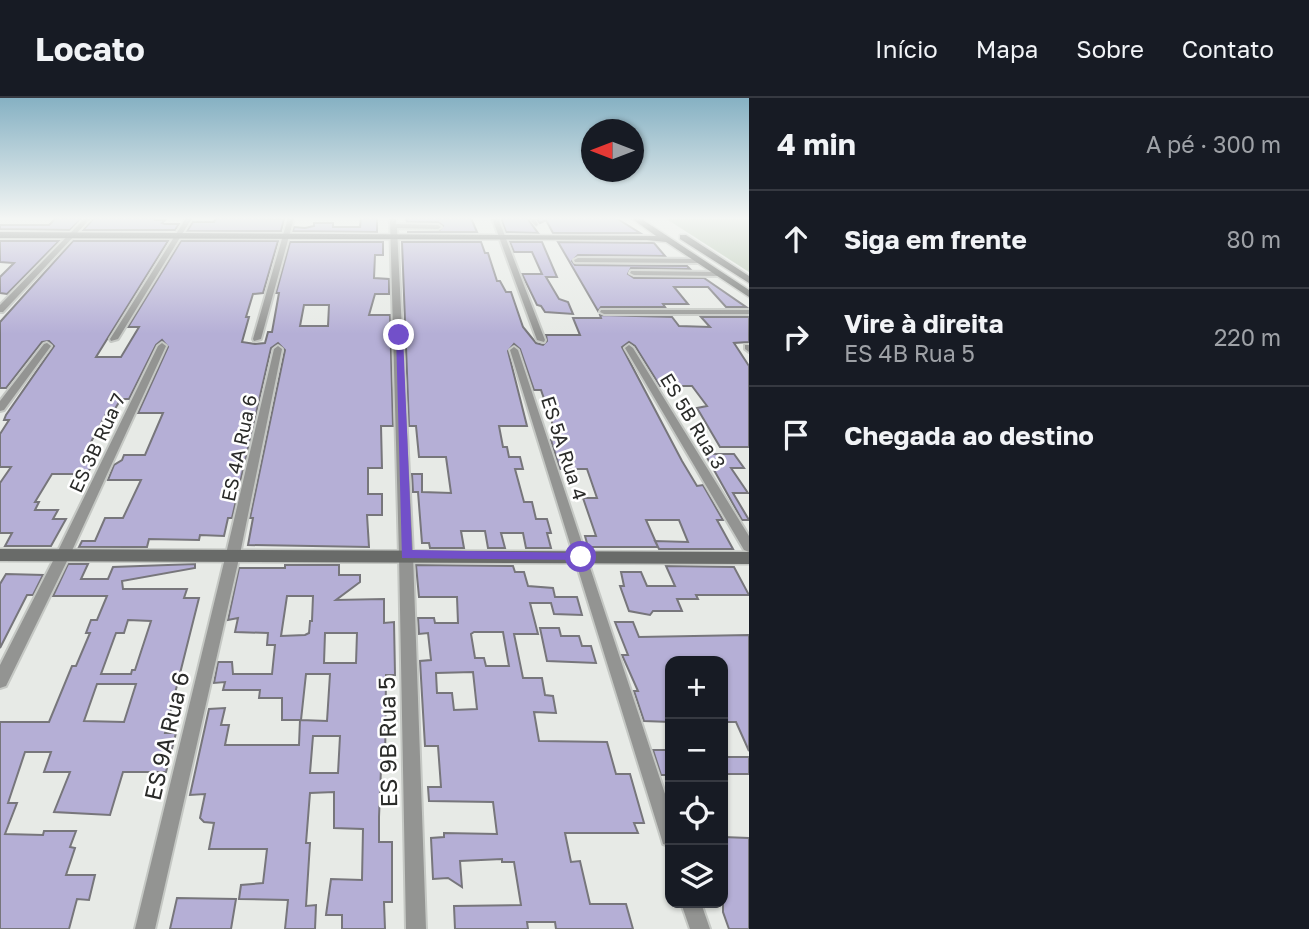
<!DOCTYPE html>
<html lang="pt">
<head>
<meta charset="utf-8">
<style>
	body { margin:0; font-family:"Golos Text",sans-serif; background:#20242c; color:#f1f3f6 }
	.controls { position:absolute; right:21px; bottom:21px; display:grid; overflow:hidden; border-radius:14px; box-shadow:0 2px 5px #0004 }
	.controls button { width:63px; height:63px; display:grid; place-items:center; padding:0; border:0; border-bottom:2px solid #363941; background:#171b24; color:#f1f3f6; font:35px sans-serif }
	.compass { position:absolute; left:581px; top:21px; width:63px; height:63px; border-radius:50%; background:#171b24; box-shadow:0 2px 5px #0004; rotate:270deg }
	.stop { position:absolute; width:21px; height:21px; margin:-16px; border:5px solid #7250c9; border-radius:50%; background:#fff }
	.stop.end { background:#7250c9; border-color:#fff; box-shadow:0 2px 7px #0008 }
	.list { margin:0; padding:0; list-style:none }
	h2 { display:flex; justify-content:space-between; align-items:center; height:91px; margin:0; padding:0 28px; font-size:30px }
	h2 small { font-size:23px; font-weight:400; color:#9ea1a6 }
	.list li { display:grid; grid-template-columns:46px 1fr auto; gap:21px; align-items:center; box-sizing:border-box; height:98px; padding:0 28px; border-top:2px solid #363941 }
	.list b { display:block; font-size:26px; white-space:nowrap }
	.list p { margin:0; font-size:23px; white-space:nowrap; color:#9ea1a6 }
	.list em { font-size:23px; font-style:normal; color:#9ea1a6 }
	.icon { flex:none; width:38px; height:38px; fill:none; stroke:currentColor; stroke-width:2; stroke-linecap:round; stroke-linejoin:round }
	.map { position:relative; flex:none; width:749px; height:831px; overflow:hidden }
	header { display:flex; align-items:center; gap:42px; box-sizing:border-box; height:98px; padding:0 35px; background:#171b24; border-bottom:2px solid #363941 }
	header strong { font-size:33px }
	nav { display:flex; gap:38px; margin-inline-start:auto; font-size:24px }
	main { display:flex }
	aside { flex:1; background:#171b24 }
	.map>svg:first-child { display:block }
	.green { fill:#b6c6b1 }
	.building { fill:#b5afd6; stroke:#77767b; stroke-width:2; fill-rule:evenodd }
	.lines { fill:none; stroke-linecap:round; stroke-linejoin:round }
	.lane-casing { stroke:#c5c8c4; stroke-width:5 }
	.street-casing { stroke:#c5c8c4; stroke-width:4 }
	.secondary-casing { stroke:#c5c8c4; stroke-width:3 }
	.lane { stroke:#939492; stroke-width:3.5 }
	.street { fill:#939492; fill-rule:evenodd }
	.secondary { fill:#696b69; fill-rule:evenodd }
	.route { fill:#7250c9 }
	.labels { text-anchor:middle; stroke-width:5; stroke-linejoin:round; paint-order:stroke }
	.street-label { font-size:19px; fill:#2a2b29; stroke:#fff }
	.near-street-label { font-size:23px; fill:#2a2b29; stroke:#fff }
</style>
</head>
<body>
<header>
<strong>Locato</strong>
<nav><a>Início</a><a>Mapa</a><a>Sobre</a><a>Contato</a></nav>
</header>
<main>
<div class="map">
<svg width="749" height="831" viewBox="0 0 749 831">
	<rect width="100%" height="100%" fill="#e7eae6"/>
	<path class="green" d="M665 120H749V174Z"/>
	<path class="building" d="M56 120H82L70 132 0 131V127H49Z
		M94 120H156L155 122H165L162 125 165 126H179L175 132H83Z
		M216 120H256L284 121 281 133H187L193 124H214Z
		M361 120H377V134L293 133 294 129 305 130 314 128V125H333V129H360Z
		M406 120H471L477 134H407H438L443 128 438 124H407Z
		M501 120H527L538 135 506 134Z
		M536 120H616L640 135H553L546 122 540 125Z
		M0 143H59L7 196 0 195V179L14 165 0 164Z
		M73 143H168L96 259H121L139 229H128L181 143H278L263 195 253 196 246 219H249L242 244 255 246 265 245 268 234H272L279 195H276L290 144H383V157H375L374 180 389 181V196H375L369 217H390L393 328H381L382 370H368V396H382V417H367L369 449 248 447 253 420H250L285 252 278 245 271 250 232 420H228L224 438 200 437 199 442 149 441 147 449H79L82 443H95L105 420H123L141 382H108L114 367 122 362 124 357H145L163 315H138L168 249 162 242 156 247 129 301H121L113 314H107L104 320 85 355H99L87 376H52L35 404H39L35 412H58L53 421H66L51 448H5L12 435H0V385L11 369H0V336L9 322H4L6 317 54 248 49 243 42 244 6 290H0V224ZM304 207H329L328 228H300Z
		M402 144H481L485 155H488L497 183H500L506 194H511L523 229 536 245 543 247 547 243 546 237H580L573 220H601L600 217 672 219 679 228 710 229 701 219H749V244L734 245 749 268V349H720L697 310 707 308 692 288H660L635 248 629 244 622 249 682 363 697 388 703 387 723 422H717L733 451H659L655 443 688 444 679 422H646L658 449H588L585 438H596L583 400H597L587 371H560L551 342H558L541 292H534L520 251 514 246 508 253 527 328H499L503 349H507L509 359H520L523 371H515L524 404H532L536 421H547L551 435H547L551 450H526L523 435H501L505 450H488L485 433H461L464 450H430L429 445H422L418 394H413L412 376H422V394L451 395 446 359H419L416 328H409Z
		M510 144H542L557 179H546L559 201 568 204 573 216 545 214 541 208 537 207 522 176H542L532 154H514Z
		M558 144 654 145 665 158 578 157 572 163 575 167 687 168 690 171 631 170 628 176 634 180H704L746 209H726L708 189H674L688 206H663L665 209H601L598 213Z
		M705 356H734L744 370H731L748 395H733L749 422H742Z
		M68 466H88L81 481H108L113 469 195 466V470L122 483 123 491H187L184 500H199L165 635H176L166 674H123L110 717 54 714 70 674H44L51 654H25L8 705H17L5 736 43 737 44 733H76L70 749 75 750 66 777H95L89 802 77 801 69 831H0V624H49L72 568H76L90 535H86L91 522H97L107 498H53ZM128 522 151 523 135 572H132L131 576H101L116 535H124ZM97 586H136L124 624 84 623Z
		M285 467H339V477H360V484L336 502 384 501V525L394 524 395 577H386L385 672 381 671 379 719V744H392V804H384L385 831H342V817H326L331 781 362 782 363 731 334 730V694L310 695 306 745H310L306 808 316 807 315 831H285L288 802 239 801 241 787 263 785 267 751H209L214 725 204 724 200 720 205 696 190 697 209 611 225 610 221 627H229L225 647H299L300 622H282V600H259L260 592H223L225 584 214 585 218 564H232L233 576H272L275 547H267L268 535 235 534 238 520 228 522 239 470H285ZM287 498H313L312 523H310L309 535 305 537 281 538ZM325 535H357L356 565H324ZM306 576H330L327 623 301 622ZM313 638H340L338 675H310Z
		M416 467 513 468 515 474H524L528 488 553 490 555 499H577L582 517 554 516 551 505H530L538 536H514L523 580H542L545 597 553 598 556 615 534 614 539 643 607 644 616 676H630L644 725H634L638 735H565L571 764 580 763 590 806H626L633 831H556L555 824H527L528 831H455L454 808 521 807 514 764H502V761L460 763 462 789 448 780 433 781 431 740 444 739V735L497 736 493 704 429 703 428 689H441L438 648H425L420 563 431 562 428 535 419 536 418 520H434L435 525H458L457 499H419ZM474 534H503L509 568H486L484 560H475L471 536ZM473 574 477 611 454 612 452 595H437L436 575Z
		M666 468 734 469 749 497H696L698 501H677L682 513H653L650 517 629 513 620 488H624L621 474H641L647 488H675Z
		M6 476 43 477 33 497H27L0 550V486Z
		M615 524H633L639 539 749 537V653L736 624H723V563H670V624L644 623 634 593H638L622 557H628Z
		M540 530H559L561 538H579L582 548H591L596 565 547 563Z
		M653 652H670V677H661Z
		M723 659H749V676H723Z
		M723 739 749 740V831H729L723 814Z
		M177 800 236 801 231 831H170Z"/>
	<g class="lines">
		<defs>
			<path id="lane" d="M531 120 536 126"/>
			<path id="street" d="M85 120H91L3 214H0V207Z
				M186 120H192L118 241 111 243 110 241Z
				M288 120H294L261 241 254 243 253 241Z
				M390 120H396V126L438 127 441 129 438 131 397 130 413 457 426 831H406L399 457Z
				M492 120H498L545 242 544 244 537 242Z
				M578 160 700 161 704 163 700 165 575 164 574 162Z
				M631 173 718 174 722 176 718 178 634 177 630 175Z
				M601 212H749V216H604L600 214Z
				M47 245 51 248 4 312 0 313V303L44 246Z
				M162 245 166 248 70 457 6 588 0 590V567L56 457 158 248Z
				M629 247 633 250 749 438V454L744 452 625 250Z
				M745 247H749V254L745 251Z
				M278 248 282 251 240 456 155 831H135L226 456 274 251Z
				M514 249 518 252 670 711V748L663 746 661 739 510 252Z
				M681 805H701L710 831H690Z"/>
			<path id="secondary" d="M631 120H640L749 192V199L666 144 647 142 0 140V134L656 138Z
				M680 137H686L749 178V185L680 141Z
				M0 451 749 454V466L0 463Z"/>
		</defs>
		<use href="#lane" class="lane-casing"/>
		<use href="#street" class="street-casing"/>
		<use href="#secondary" class="secondary-casing"/>
		<use href="#lane" class="lane"/>
		<use href="#street" class="street"/>
		<use href="#secondary" class="secondary"/>
	</g>
	<linearGradient id="sky" x2="0" y2="1"><stop stop-color="#86b1c3"/><stop offset="0.51" stop-color="#f4f6f4"/><stop offset="1" stop-color="#f4f6f4" stop-opacity="0"/></linearGradient>
	<rect width="749" height="236" fill="url(#sky)"/>
	<path class="route" d="M396 236 403 237 412 452 581 455 585 456V462L402 460Z"/>
	<g class="labels">
		<g class="street-label">
			<text transform="translate(693 323) rotate(59)" y="7">ES 5B Rua 3</text>
			<text transform="translate(97 345) rotate(-65)" y="7">ES 3B Rua 7</text>
			<text transform="translate(239 350) rotate(-78)" y="7">ES 4A Rua 6</text>
			<text transform="translate(564 350) rotate(72)" y="7">ES 5A Rua 4</text>
		</g>
		<g class="near-street-label">
			<text transform="translate(167 638) rotate(-77)" y="8">ES 9A Rua 6</text>
			<text transform="translate(388 644) rotate(-91)" y="8">ES 9B Rua 5</text>
		</g>
	</g>
</svg>
<div class="controls">
<button>+</button>
<button>−</button>
<button><svg class="icon" aria-label="locate" viewBox="0 0 24 24"><circle cx="12" cy="12" r="6"/><path d="M12 2v4M12 18v4M2 12h4M18 12h4"/></svg></button>
<button><svg class="icon" aria-label="layers" viewBox="0 0 24 24"><path d="M12 4l9 5-9 5-9-5zM3 14l9 5 9-5"/></svg></button>
</div>
<svg class="compass" viewBox="-18 -18 36 36"><path d="M0-13l5 13h-10z" fill="#e53935"/><path d="M0 13l5-13h-10z" fill="#9ea1a6"/></svg>
<div class="stop" style="left:581px;top:459px"></div>
<div class="stop end" style="left:399px;top:237px"></div>
</div>
<aside>
<h2>4 min<small>A pé · 300 m</small></h2>
<ul class="list">
<li><svg class="icon" aria-label="ahead" viewBox="0 0 24 24"><path d="M12 20V5M6 11l6-6 6 6"/></svg><div><b>Siga em frente</b></div><em>80 m</em></li>
<li><svg class="icon" aria-label="right" viewBox="0 0 24 24"><path d="M7 20v-9h11M14 6l5 5-5 5"/></svg><div><b>Vire à direita</b><p>ES 4B Rua 5</p></div><em>220 m</em></li>
<li><svg class="icon" aria-label="arrive" viewBox="0 0 24 24"><path d="M6 21V4h12l-3 4 3 4H6"/></svg><div><b>Chegada ao destino</b></div></li>
</ul>
</aside>
</main>
</body>
</html>
